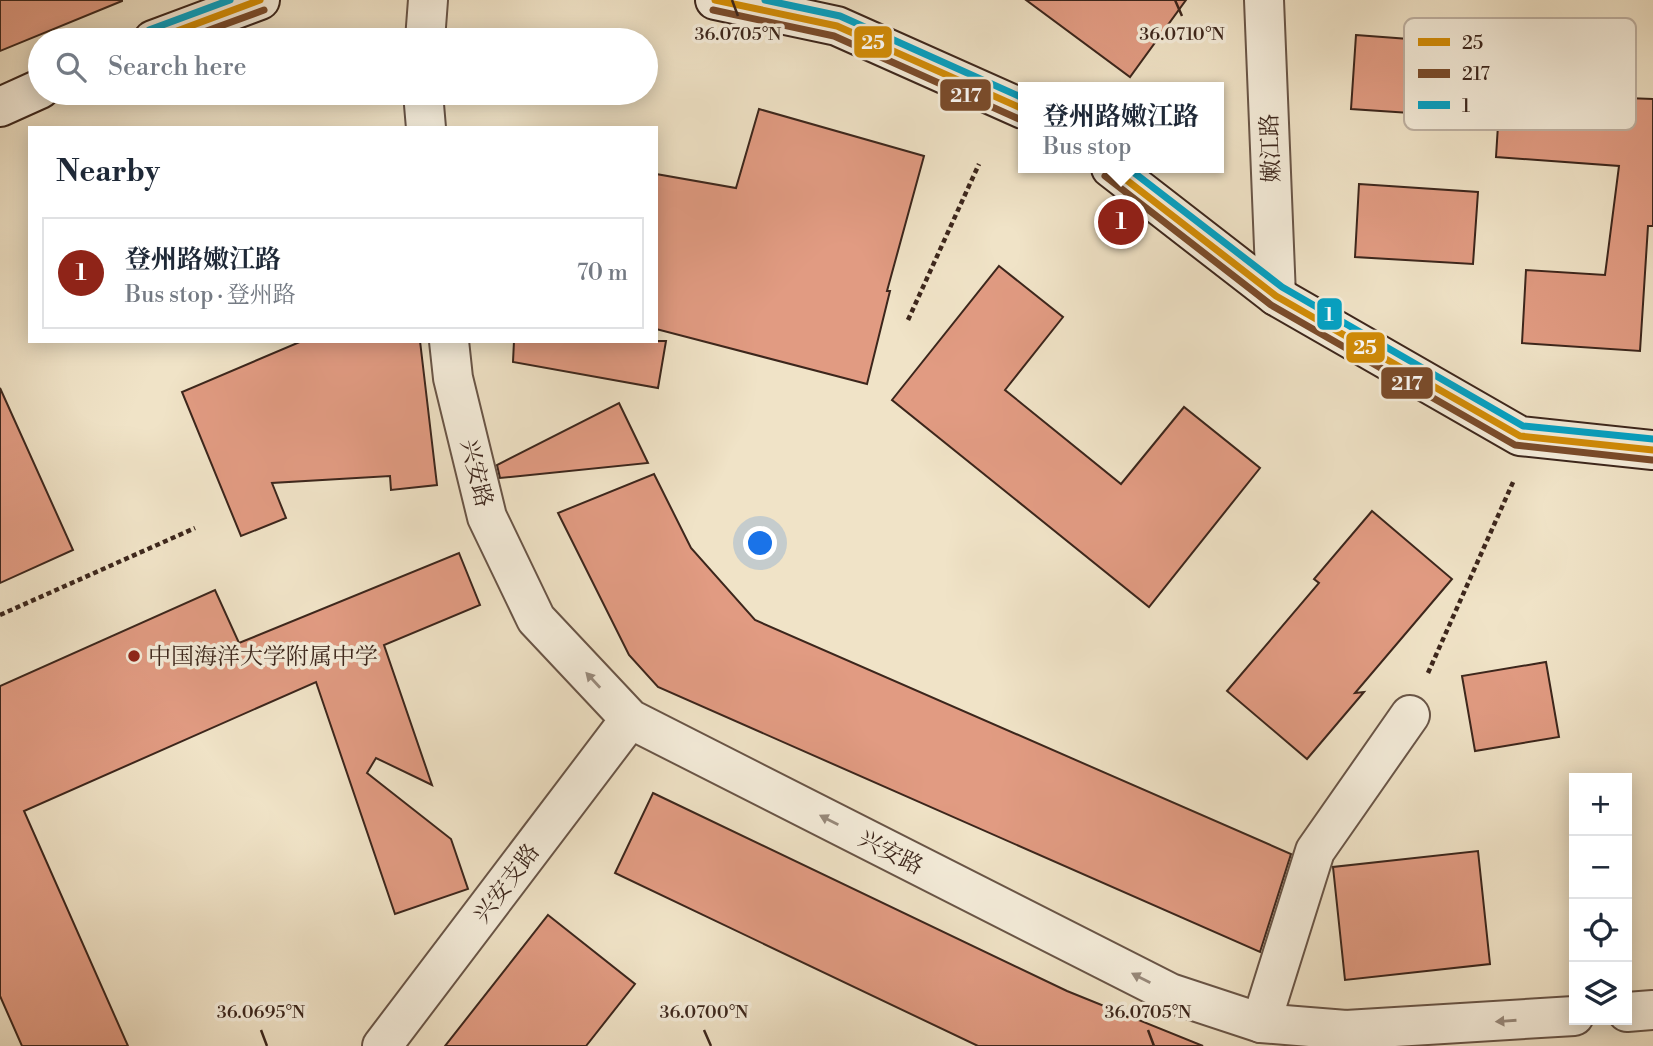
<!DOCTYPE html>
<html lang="en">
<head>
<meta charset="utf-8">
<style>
	body { margin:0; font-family:"Libre Bodoni","Noto Serif SC",serif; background:#f2f2f3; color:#1f2937 }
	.controls { position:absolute; right:21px; bottom:21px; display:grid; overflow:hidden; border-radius:0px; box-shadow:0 4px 18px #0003 }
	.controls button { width:63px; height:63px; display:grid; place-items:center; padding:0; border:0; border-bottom:2px solid #e0e1e3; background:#fff; color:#1f2937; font:35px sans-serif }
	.you { position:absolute; left:761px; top:544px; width:24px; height:24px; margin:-18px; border:5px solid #fff; border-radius:50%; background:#1a73e8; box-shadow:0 0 0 10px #1a73e833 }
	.badge { display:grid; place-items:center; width:46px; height:46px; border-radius:50%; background:#8f2418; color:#fff; font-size:23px; font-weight:700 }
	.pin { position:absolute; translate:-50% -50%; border:4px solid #fff; box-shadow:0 2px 7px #0006 }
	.popup { position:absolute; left:1018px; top:82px; width:206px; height:91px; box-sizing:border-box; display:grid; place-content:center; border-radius:0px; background:#fff; filter:drop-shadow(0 2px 5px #0005); font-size:23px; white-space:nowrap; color:#747a83 }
	.popup b { font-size:26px; color:#1f2937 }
	.popup::after { content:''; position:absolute; left:50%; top:100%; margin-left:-14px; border:14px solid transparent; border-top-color:#fff }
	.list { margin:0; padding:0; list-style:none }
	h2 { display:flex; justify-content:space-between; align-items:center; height:91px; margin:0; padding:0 28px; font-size:30px }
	h2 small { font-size:23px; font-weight:400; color:#747a83 }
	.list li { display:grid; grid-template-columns:46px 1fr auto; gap:21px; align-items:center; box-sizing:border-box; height:112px; margin:0 14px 14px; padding:0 14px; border:2px solid #e0e1e3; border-radius:0px }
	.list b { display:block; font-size:26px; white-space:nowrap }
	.list p { margin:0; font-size:23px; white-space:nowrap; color:#747a83 }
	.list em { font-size:23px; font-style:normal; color:#747a83 }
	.icon { flex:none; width:38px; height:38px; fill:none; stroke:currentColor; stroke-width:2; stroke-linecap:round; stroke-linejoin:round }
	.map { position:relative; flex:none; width:1653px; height:1046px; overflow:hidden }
	.search { position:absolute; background:#fff; box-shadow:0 4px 18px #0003; left:28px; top:28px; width:630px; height:77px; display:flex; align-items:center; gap:18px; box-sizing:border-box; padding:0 24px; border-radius:38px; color:#747a83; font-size:26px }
	.panel { position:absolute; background:#fff; box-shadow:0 4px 18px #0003; left:28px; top:126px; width:630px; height:217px; border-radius:0px }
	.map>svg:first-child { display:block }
	.building { fill:#e19b82; stroke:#3c261c; stroke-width:2 }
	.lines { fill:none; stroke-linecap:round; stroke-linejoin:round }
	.minor-casing { stroke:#695547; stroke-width:42 }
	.tertiary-casing { stroke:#695547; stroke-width:42 }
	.secondary-casing { stroke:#3c261c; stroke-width:42 }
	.path { stroke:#3c261c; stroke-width:4.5; stroke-dasharray:5 3.5; stroke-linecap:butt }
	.minor { stroke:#f5eddb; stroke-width:38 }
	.tertiary { stroke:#f5eddb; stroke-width:38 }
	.secondary { stroke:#f5eddb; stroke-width:38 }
	.bus-1-casing { stroke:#f5eddb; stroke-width:12 }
	.bus-2-casing { stroke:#f5eddb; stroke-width:12 }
	.bus-3-casing { stroke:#f5eddb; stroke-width:12 }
	.bus-1 { stroke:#d28c06; stroke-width:7 }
	.bus-2 { stroke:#7a4b2a; stroke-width:7 }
	.bus-3 { stroke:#03a2c5; stroke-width:7 }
	.oneway { fill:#988a7c }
	.ticks { fill:none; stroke:#3c261c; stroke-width:2.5 }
	.poi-dot { fill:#8f2418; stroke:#f5eddb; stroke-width:2.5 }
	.labels { text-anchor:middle; stroke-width:7; stroke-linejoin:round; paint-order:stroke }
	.street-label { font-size:23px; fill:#3c261c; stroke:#f5eddb }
	.poi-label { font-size:23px; fill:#3c261c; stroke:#f5eddb; text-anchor:start }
	.key { fill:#f5eddb; stroke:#beb1a2; stroke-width:2 }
	.key-label { font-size:19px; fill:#3c261c }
	.ticks-label { font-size:18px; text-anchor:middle; fill:#3c261c; stroke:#f5eddb; stroke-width:7; stroke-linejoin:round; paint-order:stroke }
	.line-badge { stroke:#f5eddb; stroke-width:2.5 }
	.badge-label { font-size:19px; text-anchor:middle; font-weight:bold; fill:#fff }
</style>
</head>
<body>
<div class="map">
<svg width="1653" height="1046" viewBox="0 0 1653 1046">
	<rect width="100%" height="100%" fill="#f0e3c7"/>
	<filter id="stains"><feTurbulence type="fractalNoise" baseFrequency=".00286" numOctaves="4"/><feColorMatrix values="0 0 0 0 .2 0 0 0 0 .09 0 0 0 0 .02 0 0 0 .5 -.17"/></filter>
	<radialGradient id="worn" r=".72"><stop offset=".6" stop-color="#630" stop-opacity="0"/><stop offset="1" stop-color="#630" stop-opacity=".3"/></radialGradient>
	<path class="building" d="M0 0H122V1L0 51Z
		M1026 0H1186L1130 77Z
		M1356 35 1475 44 1470 117 1351 109Z
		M1500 93 1558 97 1557 122 1623 130 1627 98 1653 99V226H1648L1640 351 1522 343 1526 270 1605 275 1619 166 1496 157Z
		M759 109 924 156 887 291H890L867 384 656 329V174L736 188Z
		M1359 184 1478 192 1473 264 1355 257Z
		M999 266 1063 317 1005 390 1121 484 1184 407 1260 468 1149 607 892 400Z
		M302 341H420L437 485 391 490 390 476 272 483 286 518 241 536 182 392Z
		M514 341H666L658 388 513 362Z
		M0 388 73 550 0 583Z
		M619 403 648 463 500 478 497 465Z
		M654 474 691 548 755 620 1291 854 1260 952 658 687 629 655 558 513Z
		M1372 511 1452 579 1355 693 1364 692 1307 759 1227 691 1319 583 1314 579Z
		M459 553 480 605 384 645 432 785 376 758 367 773 451 839 468 889 395 914 316 682 24 811 128 1046H22L0 996V686L215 590 239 643Z
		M1546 662 1559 737 1475 751 1462 676Z
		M653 793 1067 991 1203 1046H978L615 873Z
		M1478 851 1490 964 1345 980 1333 867Z
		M548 915 635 984 586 1046H445Z"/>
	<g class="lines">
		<defs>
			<path id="minor" d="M1264 0 1276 296
				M1261 1023 1315 851 1410 715"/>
			<path id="tertiary" d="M425 40 428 0
				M423 93 426 128
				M449 341 453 378 487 517 536 619 630 719 1170 993 1261 1023 1346 1030 1574 1016
				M1627 1012 1653 1010
				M382 1046 630 719"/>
			<path id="secondary" d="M715 0 837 26 1023 109
				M153 40 260 0
				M0 107 40 89
				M1111 168 1276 296 1520 436 1653 450"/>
		</defs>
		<use href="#minor" class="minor-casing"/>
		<use href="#tertiary" class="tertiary-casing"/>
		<use href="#secondary" class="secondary-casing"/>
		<path class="path" d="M908 320 979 164
			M0 615 195 528
			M1428 673 1514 480"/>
		<use href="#minor" class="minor"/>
		<use href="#tertiary" class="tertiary"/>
		<use href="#secondary" class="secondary"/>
		<defs>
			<path id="bus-1" d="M715 0 837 26 1023 109
				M153 40 260 0
				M1111 168 1276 296 1520 436 1653 450"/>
			<path id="bus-2" d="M713 10 834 36 1019 119
				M182 40 264 10
				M1105 176 1271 305 1515 445 1652 460"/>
			<path id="bus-3" d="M765 0 840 16 1023 98
				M149 30 230 0
				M1128 168 1282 287 1523 426 1653 439"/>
		</defs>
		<use href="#bus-1" class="bus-1-casing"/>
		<use href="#bus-2" class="bus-2-casing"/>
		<use href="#bus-3" class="bus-3-casing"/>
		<use href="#bus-1" class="bus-1"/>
		<use href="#bus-2" class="bus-2"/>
		<use href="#bus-3" class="bus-3"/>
	</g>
	<defs><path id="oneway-solid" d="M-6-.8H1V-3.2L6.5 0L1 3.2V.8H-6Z" transform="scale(1.75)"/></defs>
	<g class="oneway">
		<use href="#oneway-solid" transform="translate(593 680) rotate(-133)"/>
		<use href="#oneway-solid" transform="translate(829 820) rotate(-153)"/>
		<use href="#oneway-solid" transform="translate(1141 978) rotate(-153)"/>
		<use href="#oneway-solid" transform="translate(1506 1021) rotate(176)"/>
	</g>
	<path class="ticks" d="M732 0 738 16M1175 0 1182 16M261 1030 267 1046M704 1030 711 1046M1148 1030 1154 1046"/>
	<circle class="poi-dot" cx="134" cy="656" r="7"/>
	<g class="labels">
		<g class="street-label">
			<text transform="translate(1270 148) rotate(-92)" y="8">嫩江路</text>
			<text transform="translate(477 473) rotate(76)" y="8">兴安路</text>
			<text transform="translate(891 852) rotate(27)" y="8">兴安路</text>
			<text transform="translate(506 883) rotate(-53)" y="8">兴安支路</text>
		</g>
		<g class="poi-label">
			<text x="148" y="664">中国海洋大学附属中学</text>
		</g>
	</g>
	<rect x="1404" y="18" width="232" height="112" rx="10" class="key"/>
	<rect x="1418" y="38" width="32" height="8" fill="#d28c06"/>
	<rect x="1418" y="69" width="32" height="9" fill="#7a4b2a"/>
	<rect x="1418" y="101" width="32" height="8" fill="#03a2c5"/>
	<g class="key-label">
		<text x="1462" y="49">25</text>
		<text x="1462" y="80">217</text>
		<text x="1462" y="112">1</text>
	</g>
	<g class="ticks-label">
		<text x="738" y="40">36.0705°N</text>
		<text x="1182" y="40">36.0710°N</text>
		<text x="261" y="1018">36.0695°N</text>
		<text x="704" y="1018">36.0700°N</text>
		<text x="1148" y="1018">36.0705°N</text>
	</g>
	<g class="line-badge">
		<rect x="853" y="25" width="40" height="34" rx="7" fill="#d28c06"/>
		<rect x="939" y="78" width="53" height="34" rx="7" fill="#7a4b2a"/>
		<rect x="1316" y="297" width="27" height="34" rx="7" fill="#03a2c5"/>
		<rect x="1345" y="331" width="41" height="33" rx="7" fill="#d28c06"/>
		<rect x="1380" y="366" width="54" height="34" rx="7" fill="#7a4b2a"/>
	</g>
	<g class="badge-label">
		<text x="873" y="49">25</text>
		<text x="966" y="102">217</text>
		<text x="1329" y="321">1</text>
		<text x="1365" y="354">25</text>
		<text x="1407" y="390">217</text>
	</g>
	<rect width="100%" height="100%" filter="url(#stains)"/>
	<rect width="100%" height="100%" fill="url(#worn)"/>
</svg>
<div class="controls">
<button>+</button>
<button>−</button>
<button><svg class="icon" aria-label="locate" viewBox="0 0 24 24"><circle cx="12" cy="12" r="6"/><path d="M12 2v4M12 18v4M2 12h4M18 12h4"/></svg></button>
<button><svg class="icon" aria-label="layers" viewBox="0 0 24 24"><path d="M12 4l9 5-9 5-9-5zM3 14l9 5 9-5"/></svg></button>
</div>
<div class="you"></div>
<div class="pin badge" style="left:1121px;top:222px">1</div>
<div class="popup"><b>登州路嫩江路</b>Bus stop</div>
<div class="search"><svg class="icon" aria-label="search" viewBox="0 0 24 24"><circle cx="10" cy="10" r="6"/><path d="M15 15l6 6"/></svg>Search here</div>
<section class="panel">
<h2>Nearby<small></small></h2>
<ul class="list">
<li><span class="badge">1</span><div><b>登州路嫩江路</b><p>Bus stop · 登州路</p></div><em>70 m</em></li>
</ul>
</section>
</div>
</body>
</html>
